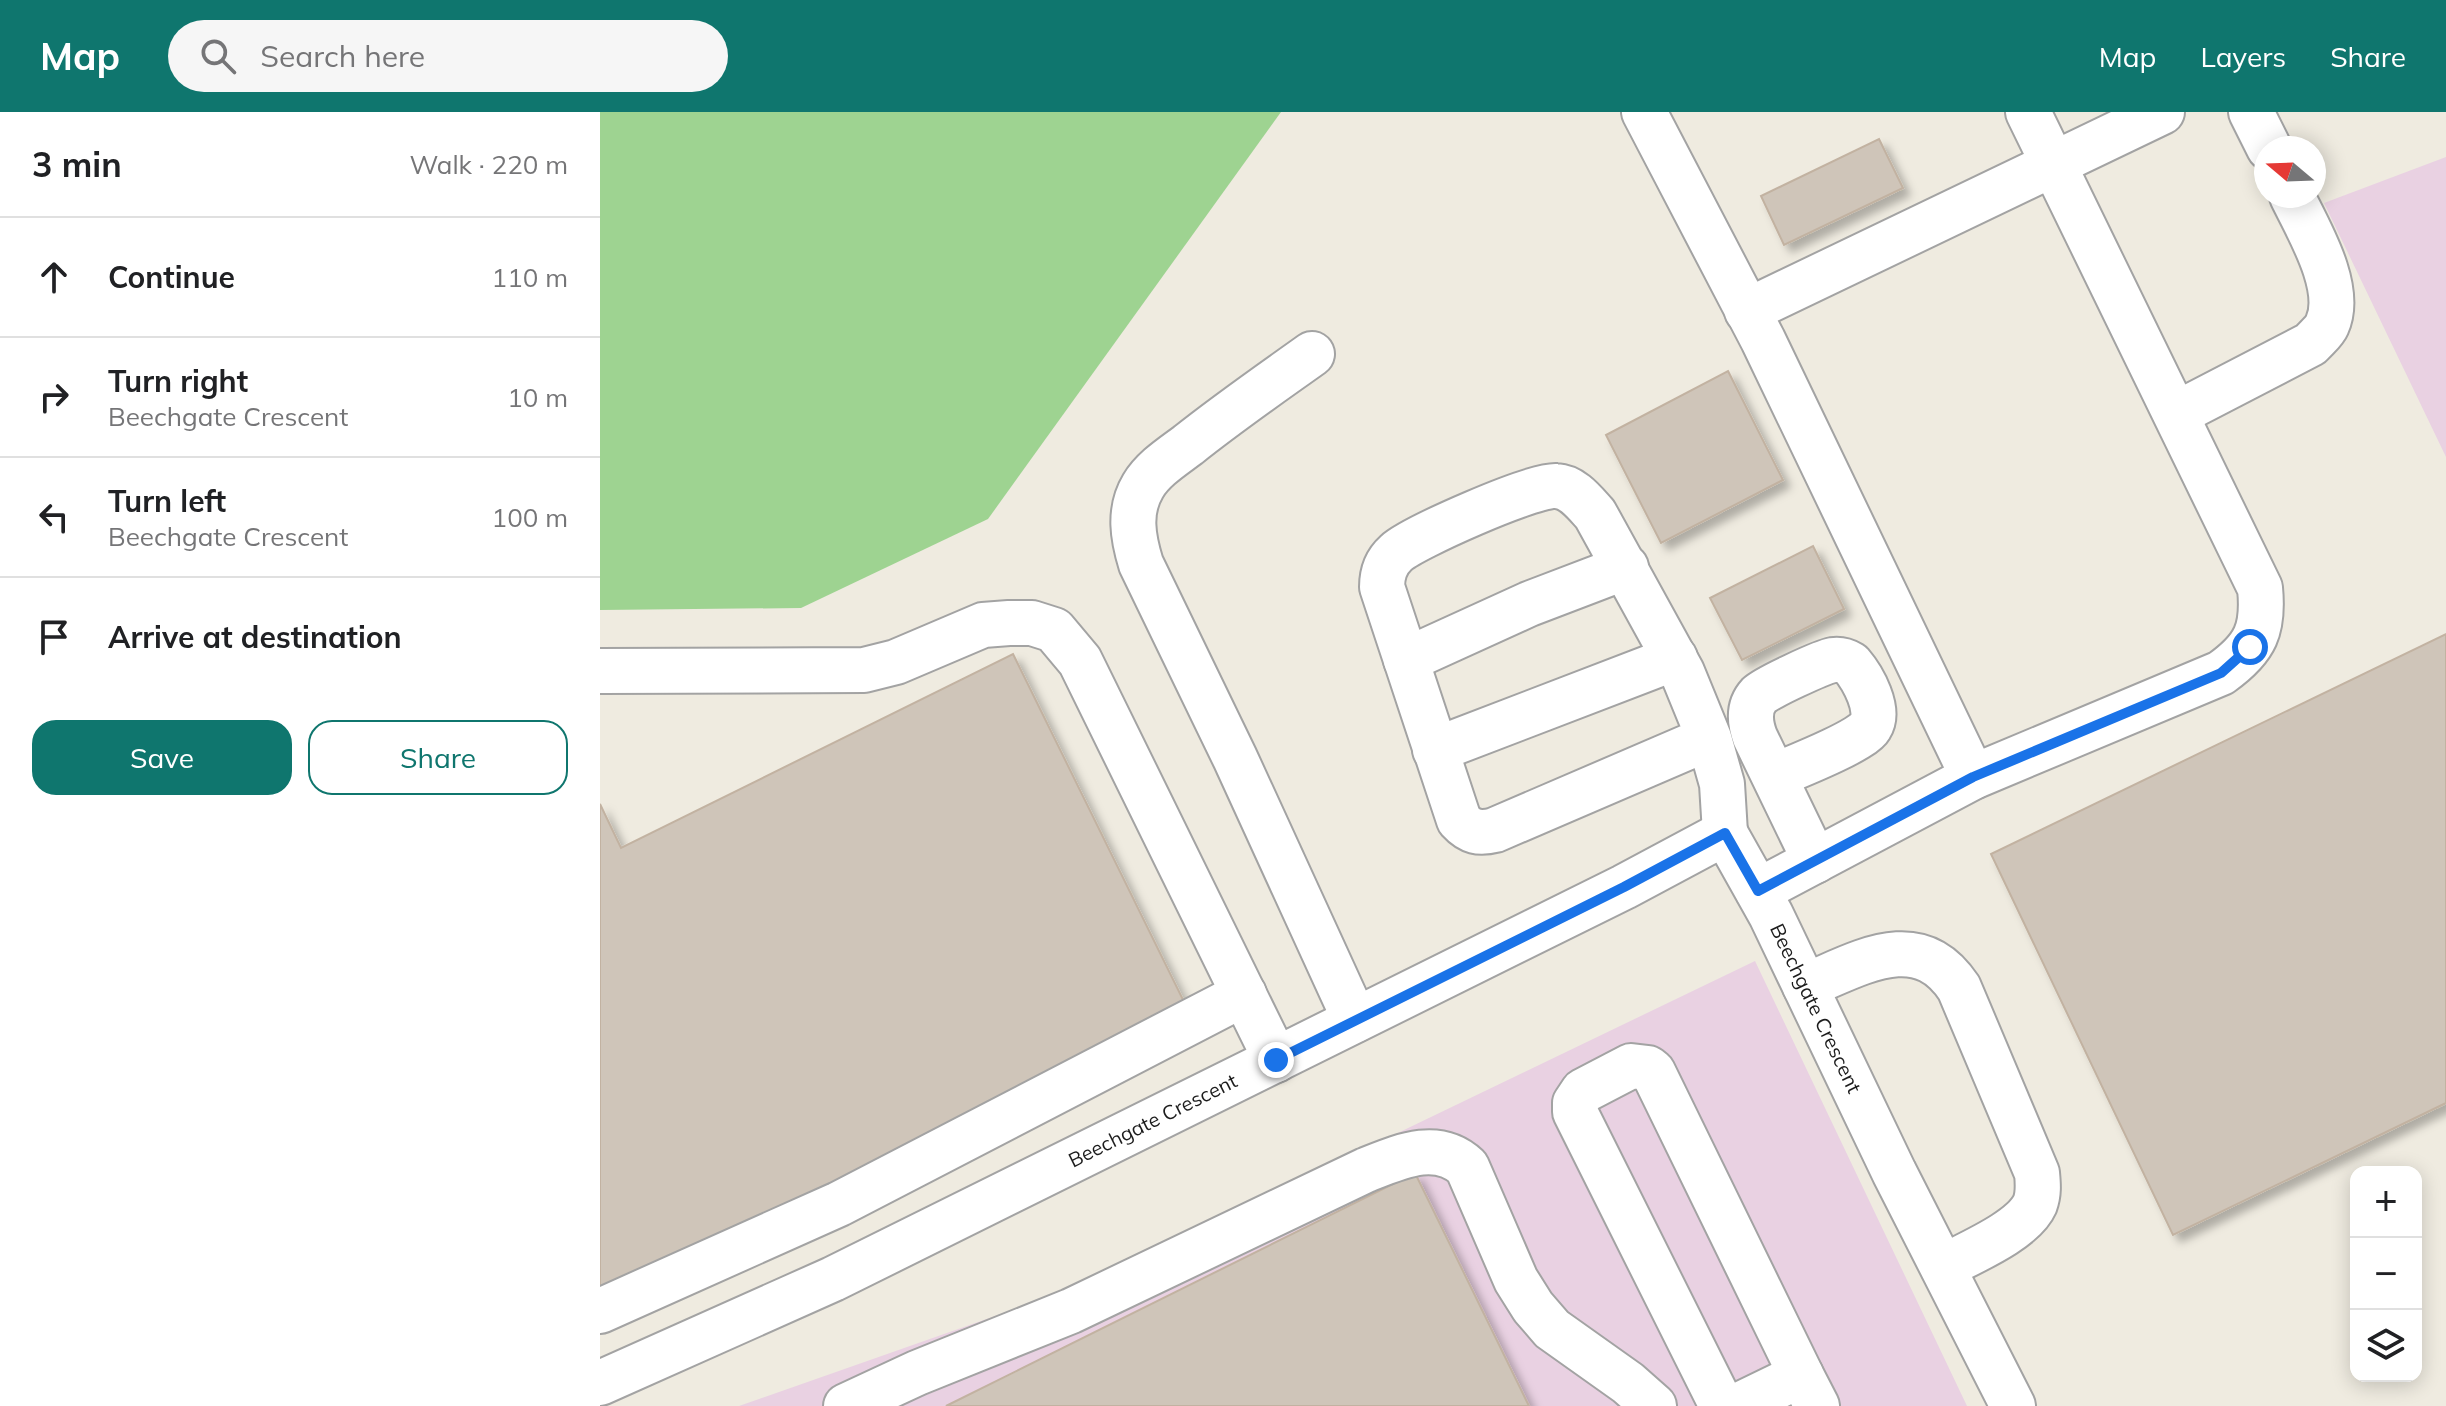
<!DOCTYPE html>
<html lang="en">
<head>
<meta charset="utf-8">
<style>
	body { margin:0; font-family:Mulish,sans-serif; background:#f6f6f6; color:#202124 }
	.controls { position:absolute; right:24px; bottom:24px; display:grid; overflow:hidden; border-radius:16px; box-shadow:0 4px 20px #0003 }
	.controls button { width:72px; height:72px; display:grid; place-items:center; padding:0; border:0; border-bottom:2px solid #e0e0e0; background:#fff; color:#202124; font:40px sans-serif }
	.compass { position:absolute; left:1654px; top:24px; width:72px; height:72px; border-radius:50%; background:#fff; box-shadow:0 4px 20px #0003; rotate:289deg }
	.stop { position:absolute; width:24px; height:24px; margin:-18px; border:6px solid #1a73e8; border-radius:50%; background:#fff }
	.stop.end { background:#1a73e8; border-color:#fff; box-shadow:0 2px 8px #0008 }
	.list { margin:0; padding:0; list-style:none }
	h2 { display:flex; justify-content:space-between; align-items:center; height:104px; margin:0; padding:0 32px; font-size:34px }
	h2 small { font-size:26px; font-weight:400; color:#757577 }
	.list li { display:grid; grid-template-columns:52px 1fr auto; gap:24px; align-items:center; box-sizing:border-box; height:120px; padding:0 32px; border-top:2px solid #e0e0e0 }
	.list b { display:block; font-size:30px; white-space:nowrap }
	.list p { margin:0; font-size:26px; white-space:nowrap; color:#757577 }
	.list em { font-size:26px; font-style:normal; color:#757577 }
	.actions { display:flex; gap:16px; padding:24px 32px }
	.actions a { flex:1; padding:18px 0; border:2px solid #0f766e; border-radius:24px; text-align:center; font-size:28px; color:#0f766e }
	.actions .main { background:#0f766e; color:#fff }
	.icon { flex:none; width:44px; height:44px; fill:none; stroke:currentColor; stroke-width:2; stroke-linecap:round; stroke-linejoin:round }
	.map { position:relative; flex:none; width:1846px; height:1294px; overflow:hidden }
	header { display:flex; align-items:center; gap:48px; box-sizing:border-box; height:112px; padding:0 40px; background:#0f766e; color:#fff }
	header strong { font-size:38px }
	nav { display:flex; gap:44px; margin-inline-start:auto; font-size:28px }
	.search { width:560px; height:72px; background:#f6f6f6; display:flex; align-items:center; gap:20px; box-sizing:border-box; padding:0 28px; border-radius:44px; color:#757577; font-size:30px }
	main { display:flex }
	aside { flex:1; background:#fff }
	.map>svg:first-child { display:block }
	.industrial { fill:#e9d1e2 }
	.forest { fill:#9ed391 }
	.building { fill:#cfc5b9; stroke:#c2b2a1; stroke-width:2; filter:url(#shadow) }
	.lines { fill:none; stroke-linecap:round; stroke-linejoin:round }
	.minor-casing { stroke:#a3a3a3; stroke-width:48 }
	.minor { stroke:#fff; stroke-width:44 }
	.route { stroke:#1a73e8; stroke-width:10 }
	.labels { text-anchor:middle; stroke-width:6; stroke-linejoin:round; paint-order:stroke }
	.street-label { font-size:20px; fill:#1c1c1c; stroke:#fff }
</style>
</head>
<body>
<header>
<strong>Map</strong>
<div class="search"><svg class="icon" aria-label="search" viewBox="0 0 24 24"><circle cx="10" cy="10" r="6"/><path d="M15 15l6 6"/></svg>Search here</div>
<nav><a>Map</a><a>Layers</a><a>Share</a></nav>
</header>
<main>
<aside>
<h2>3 min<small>Walk · 220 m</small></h2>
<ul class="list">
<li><svg class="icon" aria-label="ahead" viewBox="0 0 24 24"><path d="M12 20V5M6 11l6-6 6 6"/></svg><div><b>Continue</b></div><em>110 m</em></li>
<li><svg class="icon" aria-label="right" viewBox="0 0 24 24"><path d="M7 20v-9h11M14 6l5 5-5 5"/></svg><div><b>Turn right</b><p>Beechgate Crescent</p></div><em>10 m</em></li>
<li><svg class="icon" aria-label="left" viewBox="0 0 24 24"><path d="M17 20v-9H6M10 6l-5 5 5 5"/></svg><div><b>Turn left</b><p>Beechgate Crescent</p></div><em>100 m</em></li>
<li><svg class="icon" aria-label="arrive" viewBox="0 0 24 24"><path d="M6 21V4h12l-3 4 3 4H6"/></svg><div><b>Arrive at destination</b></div></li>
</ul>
<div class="actions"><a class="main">Save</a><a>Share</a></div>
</aside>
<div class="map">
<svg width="1846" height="1294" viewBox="0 0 1846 1294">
	<defs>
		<filter id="shadow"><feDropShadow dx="7" dy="7" stdDeviation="4" flood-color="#0004"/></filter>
	</defs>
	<rect width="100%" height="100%" fill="#efebe0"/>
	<path class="industrial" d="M1846 45V345L1724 91Z
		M1155 849 1367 1294H139L478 1175Z"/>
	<path class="forest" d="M0 0H681L388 407 201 496 0 498Z"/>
	<path class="building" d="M1279 27 1303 76 1184 133 1161 84Z
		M1128 259 1183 368 1061 431 1006 323Z
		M1213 434 1244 497 1142 548 1110 486Z
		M1846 522V991L1573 1123 1391 742Z
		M413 542 590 902 0 1194V692L21 736Z
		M815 1061 929 1294H346Z"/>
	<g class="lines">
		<defs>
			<g id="minor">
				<path d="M1044 0 1163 228 1373 665"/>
				<path d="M1651 0 1669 36"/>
				<path d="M1147 199 1562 0"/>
				<path d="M712 242C670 272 628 301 588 333 572 345 553 357 543 374 528 399 533 426 541 452L635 646 755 908"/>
				<path d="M1576 302 1711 232C1716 226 1724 220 1727 213 1744 176 1708 117 1692 84"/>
				<path d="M806 548 929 492 1026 455"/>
				<path d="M0 559 264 558 296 550 383 513 409 511H432L454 518 480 549 676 948"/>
				<path d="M1109 626 895 718C879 722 870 720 859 708L782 475C782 461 786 450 796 441 812 426 934 372 956 374 973 375 984 390 995 402L1082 560 1109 626 1122 672 1125 721"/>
				<path d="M835 638 1075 546"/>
				<path d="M1174 664C1193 656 1262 629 1270 615 1281 598 1263 566 1251 552 1246 549 1240 547 1233 548 1222 550 1166 576 1159 583 1148 595 1150 611 1155 625L1215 749"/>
				<path d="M1158 779 1373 665 1621 561C1656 536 1664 517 1660 476L1428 0"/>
				<path d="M1205 874C1259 852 1318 814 1359 876L1437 1061C1438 1072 1439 1081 1435 1092 1423 1119 1369 1141 1343 1155"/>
				<path d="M0 1199 239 1092 644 882"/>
				<path id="s1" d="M0 1271 233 1167 1024 775 1125 721 1171 803 1294 1060 1413 1294"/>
				<path d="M246 1294 317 1261 471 1199 766 1058C799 1045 837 1027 867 1055L916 1168 933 1195 952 1217 1028 1271 1054 1294"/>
				<path d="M1122 1294 975 1000V991L983 979 1031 954 1048 956 1053 960 1201 1263"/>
				<path d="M1137 1294 1201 1263 1217 1294"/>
			</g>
		</defs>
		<use href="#minor" class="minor-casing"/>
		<use href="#minor" class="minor"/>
	</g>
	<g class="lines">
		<path class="route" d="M676 948 1024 775 1125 721 1158 779 1373 665 1621 561 1650 535"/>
	</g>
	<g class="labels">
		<g class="street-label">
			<text dy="7" stroke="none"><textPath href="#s1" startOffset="1450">Beechgate Crescent</textPath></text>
			<text dy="7" stroke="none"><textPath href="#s1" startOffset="612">Beechgate Crescent</textPath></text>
		</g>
	</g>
</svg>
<div class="controls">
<button>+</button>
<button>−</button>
<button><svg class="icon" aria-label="layers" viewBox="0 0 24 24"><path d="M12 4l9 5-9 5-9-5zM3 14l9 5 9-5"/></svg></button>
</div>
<svg class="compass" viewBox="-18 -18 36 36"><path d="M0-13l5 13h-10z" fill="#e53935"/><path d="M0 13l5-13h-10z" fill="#757577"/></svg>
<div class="stop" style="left:1650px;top:535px"></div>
<div class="stop end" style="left:676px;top:948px"></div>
</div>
</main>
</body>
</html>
